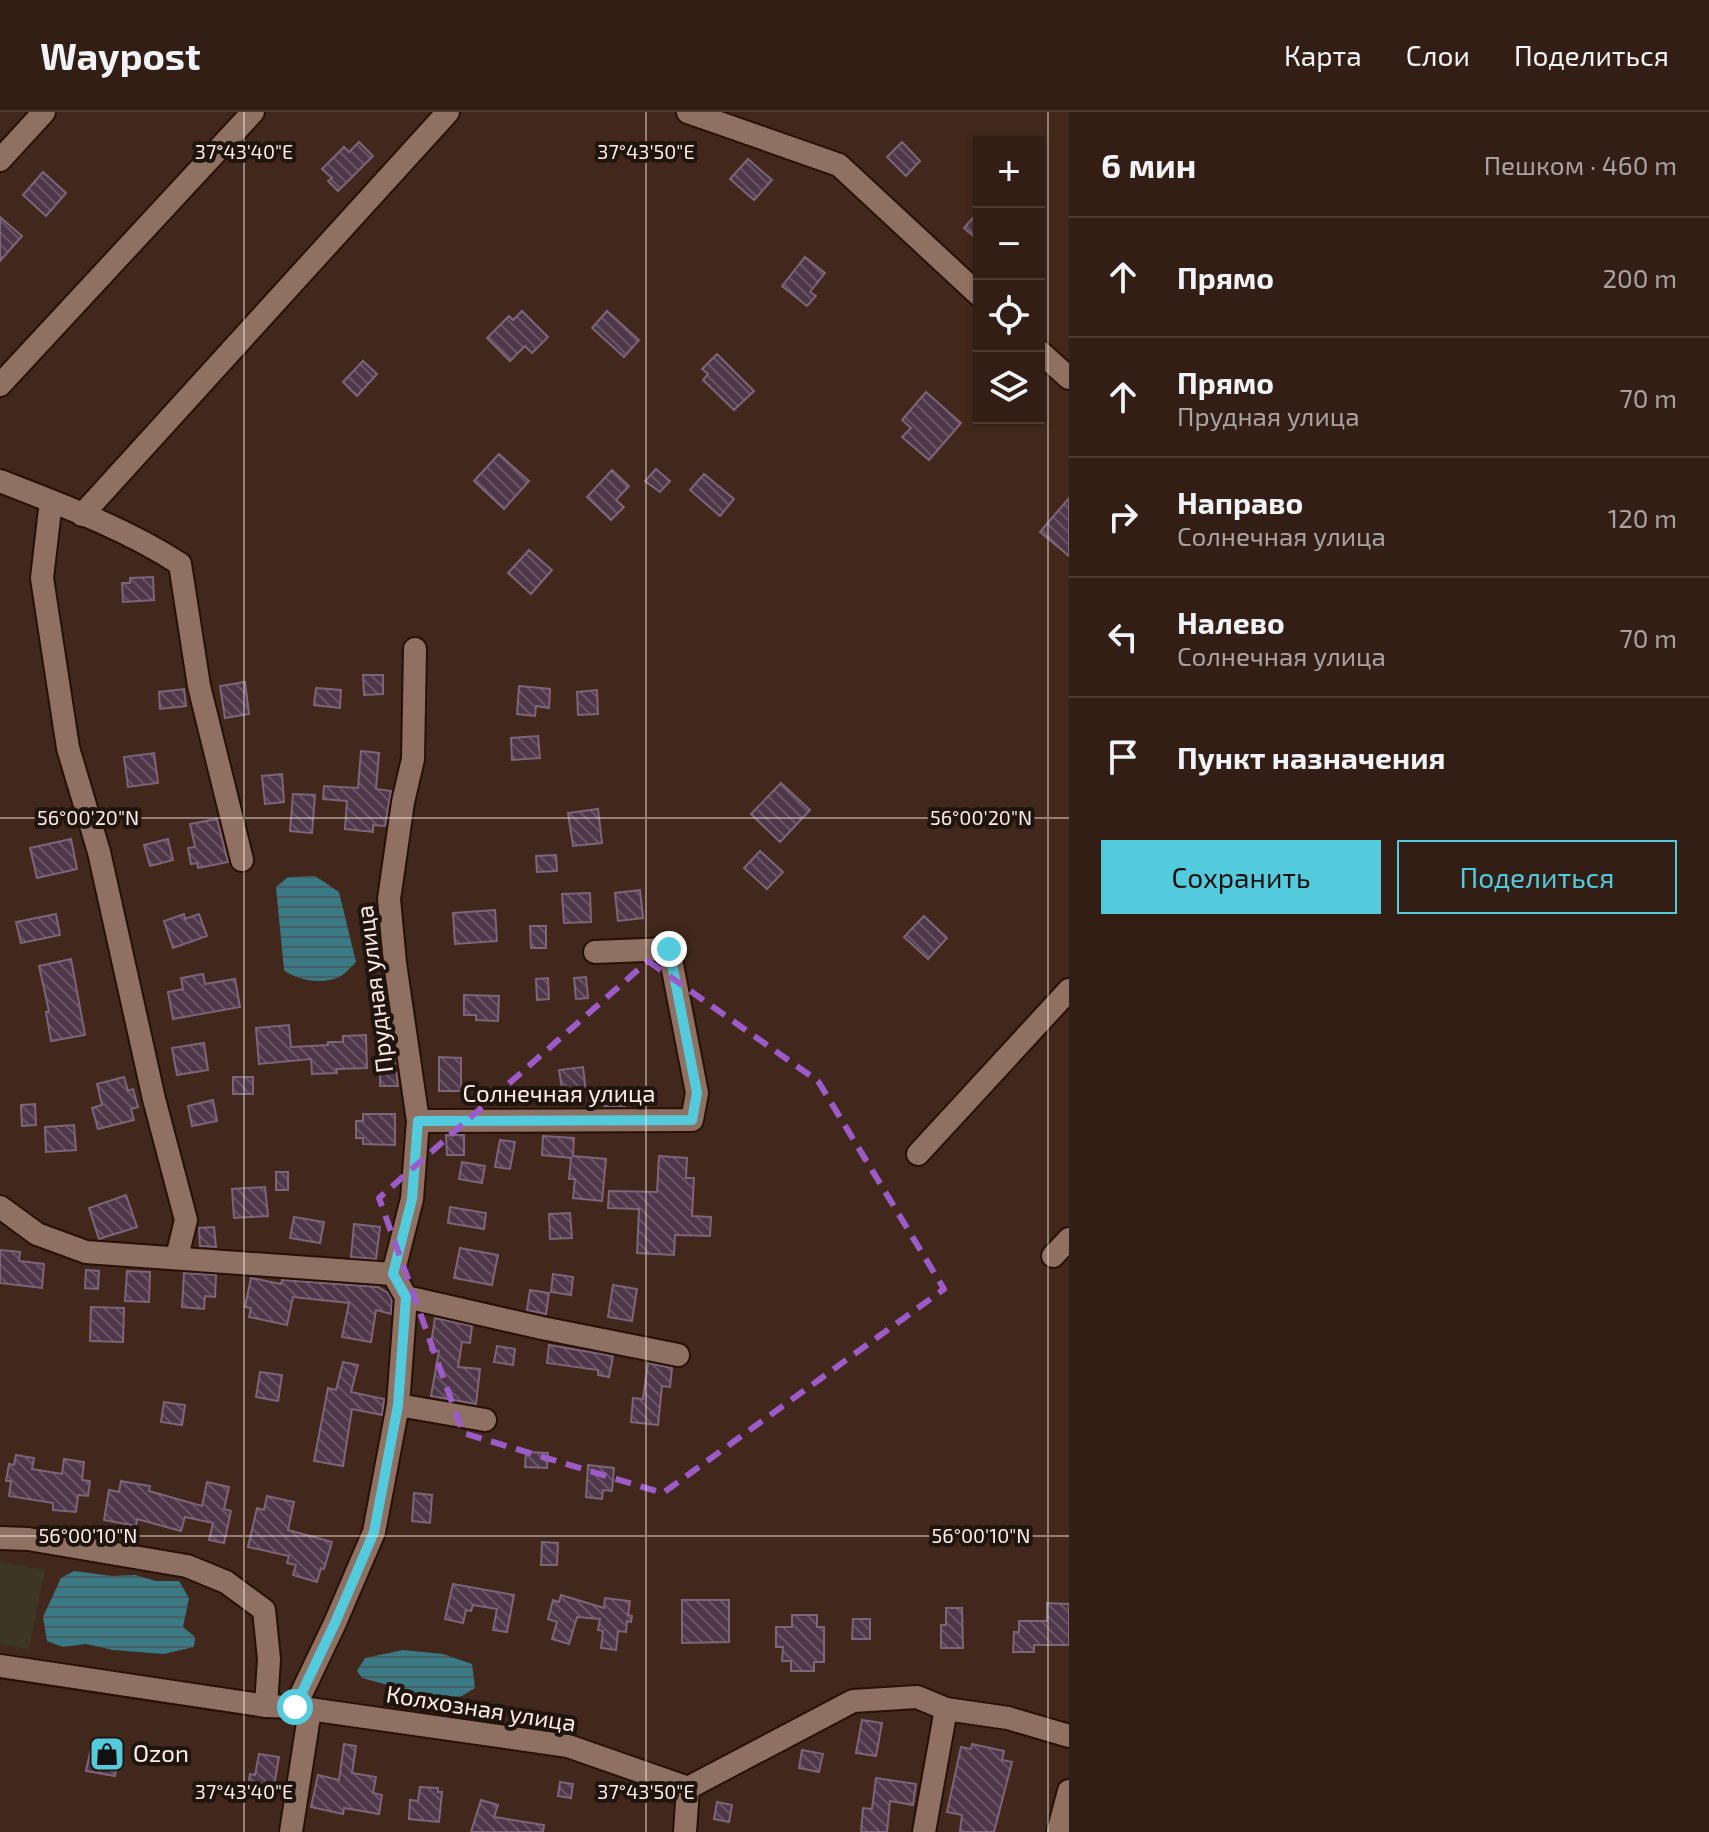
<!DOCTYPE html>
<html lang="ru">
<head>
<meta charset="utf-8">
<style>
	body { margin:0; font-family:"Exo 2",sans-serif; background:#3a271e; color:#f1f3f6 }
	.controls { position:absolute; right:24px; top:24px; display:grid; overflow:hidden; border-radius:0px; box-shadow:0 2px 6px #0004 }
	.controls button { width:72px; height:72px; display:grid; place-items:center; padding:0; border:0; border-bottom:2px solid #4d3c34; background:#321e15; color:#f1f3f6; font:40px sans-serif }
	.stop { position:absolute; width:24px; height:24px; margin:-18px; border:6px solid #54cadd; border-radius:50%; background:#fff }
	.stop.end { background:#54cadd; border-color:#fff; box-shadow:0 2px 8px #0008 }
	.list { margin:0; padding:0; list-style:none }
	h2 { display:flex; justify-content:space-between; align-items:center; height:104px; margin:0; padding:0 32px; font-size:34px }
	h2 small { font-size:26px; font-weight:400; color:#a8a2a0 }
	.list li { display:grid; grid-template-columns:52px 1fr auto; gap:24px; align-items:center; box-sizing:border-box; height:120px; padding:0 32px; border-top:2px solid #4d3c34 }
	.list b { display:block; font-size:30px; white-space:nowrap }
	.list p { margin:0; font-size:26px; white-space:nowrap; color:#a8a2a0 }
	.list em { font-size:26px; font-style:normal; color:#a8a2a0 }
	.actions { display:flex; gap:16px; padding:24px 32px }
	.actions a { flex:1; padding:18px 0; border:2px solid #54cadd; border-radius:0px; text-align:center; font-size:28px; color:#54cadd }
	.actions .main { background:#54cadd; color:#111 }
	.icon { flex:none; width:44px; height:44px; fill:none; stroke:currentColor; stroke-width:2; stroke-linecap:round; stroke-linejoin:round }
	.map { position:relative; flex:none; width:1069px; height:1720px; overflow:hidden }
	header { display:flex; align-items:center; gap:48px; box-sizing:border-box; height:112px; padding:0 40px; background:#321e15; border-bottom:2px solid #4d3c34 }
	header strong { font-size:38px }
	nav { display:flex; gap:44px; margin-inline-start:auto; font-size:28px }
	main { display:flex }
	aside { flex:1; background:#321e15 }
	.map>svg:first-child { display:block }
	.industrial { fill:#3d3625 }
	.water { fill:url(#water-rules) }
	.building { fill:url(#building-back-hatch); stroke:#7e6579; stroke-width:2 }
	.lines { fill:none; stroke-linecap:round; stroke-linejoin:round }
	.minor-casing { stroke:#271005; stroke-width:26 }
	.minor { stroke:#8f7163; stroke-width:22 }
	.route { stroke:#54cadd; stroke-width:10 }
	.marked { fill:none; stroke:#9c5cc8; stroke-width:6; stroke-dasharray:16 10; stroke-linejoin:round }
	.ticks { fill:none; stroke:#fdece3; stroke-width:2; stroke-opacity:0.45 }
	.labels { text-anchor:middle; stroke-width:8; stroke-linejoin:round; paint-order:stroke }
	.street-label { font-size:24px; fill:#fdece3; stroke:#20140f }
	.poi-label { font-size:24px; fill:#fdece3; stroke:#20140f; text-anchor:start }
	.ticks-label { font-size:20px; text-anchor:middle; fill:#fdece3; stroke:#20140f; stroke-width:8; stroke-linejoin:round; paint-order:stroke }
</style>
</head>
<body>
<header>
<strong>Waypost</strong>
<nav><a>Карта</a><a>Слои</a><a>Поделиться</a></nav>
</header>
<main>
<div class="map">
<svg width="1069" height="1720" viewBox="0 0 1069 1720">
	<defs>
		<pattern id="water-rules" width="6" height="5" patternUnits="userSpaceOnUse" patternTransform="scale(2)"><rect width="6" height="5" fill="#3b7a85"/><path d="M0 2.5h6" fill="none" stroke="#446064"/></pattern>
		<pattern id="building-back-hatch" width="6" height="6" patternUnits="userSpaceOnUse" patternTransform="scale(2)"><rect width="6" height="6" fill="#4e3749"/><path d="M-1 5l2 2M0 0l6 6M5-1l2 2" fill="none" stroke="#685463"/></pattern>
	</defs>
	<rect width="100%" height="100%" fill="#42281c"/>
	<path class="industrial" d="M0 1450 45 1458 29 1537 0 1533Z"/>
	<path class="water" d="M315 764 339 780 356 850C351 855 346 861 341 864 325 873 297 869 284 858L276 775 288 765Z
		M74 1459 112 1464 135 1463 156 1469H179L189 1486 183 1515 195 1525 194 1535 164 1542 113 1538 86 1532 63 1535 47 1529 43 1505 61 1466Z
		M403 1538 443 1542 472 1552 475 1576 460 1585 417 1581 362 1566 357 1559 365 1546Z"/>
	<path class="building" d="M359 30 373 44 338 79 328 69 332 66 322 57 344 35 349 40Z
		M902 30 920 49 906 64 887 45Z
		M748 47 772 68 754 88 730 67Z
		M43 60 66 81 46 104 23 83Z
		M979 99V129L964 116Z
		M0 105 22 124 0 149Z
		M805 145 825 161 810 180 816 184 807 194 782 174Z
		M522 199 548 225 532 241 525 234 510 249 487 226 509 204 513 208Z
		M607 199 639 228 624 245 592 216Z
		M717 242 754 279 734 298 703 268 708 262 702 257Z
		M363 249 377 262 357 284 343 270Z
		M926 280 961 311 929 348 902 325 911 316 902 308Z
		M499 342 529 369 504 397 474 369Z
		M656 357 670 369 660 380 645 369Z
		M612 358 629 374 616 388 624 395 611 408 587 385Z
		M704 362 734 387 720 404 690 378Z
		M1069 386V444L1040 420Z
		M529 438 552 458 531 482 508 461Z
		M153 465 154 488 123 490 122 471H130V466Z
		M363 563H383V582L364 583Z
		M245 570 249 602 225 606 220 574Z
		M519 574 550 577 549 596 536 594 535 604 517 602Z
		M316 576 341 578 340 596 314 593Z
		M184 577 186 594 160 597 159 580Z
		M597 578 598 602 578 603 577 580Z
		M538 624 540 646 512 648 511 626Z
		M361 639 379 641 376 677 391 679 385 714 373 713V720L345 717 347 689 323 687 324 674 358 676Z
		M154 641 158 671 128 675 124 645Z
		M282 662 284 690 265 692 262 664Z
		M781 671 810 698 780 730 751 702Z
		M293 682 315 683 312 721 290 719Z
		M598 697 602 731 573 734 568 701Z
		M217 707 228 750 198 756 197 751 191 752 188 736 195 735 190 712Z
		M71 727 77 757 37 766 30 736Z
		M168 727 173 748 150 754 144 733Z
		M760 739 783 760 767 777 744 756Z
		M556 743 557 759 537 760 536 744Z
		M640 778 643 806 618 809 615 781Z
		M590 781 591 810 564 811 562 782Z
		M495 798 497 829 455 832 453 801Z
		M56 802 60 823 21 831 16 810Z
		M184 802 185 807 199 802 207 824 173 836 164 809Z
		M924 804 947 826 928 847 904 825Z
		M530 814H546V836H531Z
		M71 847 85 923 51 929 46 900 49 899 39 854Z
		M203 862 205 872 235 867 240 895 173 907 168 880 183 877 181 866Z
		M586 865 588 886 576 887 574 866Z
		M548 866 549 887 537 888 536 867Z
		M464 883 499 884 498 909 476 908V903H464Z
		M289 913 291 935 328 933V930H343V924L366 923 367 956 336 957 337 961 312 962 311 947 259 952 256 916Z
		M204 931 208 958 177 963 172 936Z
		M439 945 461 946V979H439Z
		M380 947H395L398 974H380Z
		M583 955 586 980 563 983 559 958Z
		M124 965 128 979 133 977 138 995 131 997 134 1008 98 1017 92 996 102 993 97 972Z
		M233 965H253V982H233Z
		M623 977 625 994H604L603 978Z
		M213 988 217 1009 192 1014 188 994Z
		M35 992 36 1013 22 1014 21 993Z
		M363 1002H395V1033L363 1032V1026H356V1009H363Z
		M74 1013 76 1038 46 1040 45 1015Z
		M446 1023H464V1043H447Z
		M543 1024 574 1026 573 1044 606 1047 602 1089 573 1086 575 1067H569L571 1046 542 1043Z
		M500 1028 515 1030 510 1057 495 1055Z
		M659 1044 687 1046 686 1066H694L692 1104 711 1105 710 1124 675 1123 674 1143 637 1141 639 1097 608 1096 609 1079 657 1080Z
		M462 1050 485 1054 482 1071 459 1067Z
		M276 1060H288V1078H276Z
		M265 1075 268 1104 234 1106 232 1077Z
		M126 1083 137 1115 99 1127 89 1096Z
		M450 1095 486 1101 484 1117 448 1111Z
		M570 1101 572 1126 550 1127 549 1102Z
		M294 1105 324 1110 320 1131 290 1126Z
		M354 1112 380 1115 376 1147 351 1145Z
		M214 1115 216 1135 200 1134 199 1116Z
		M460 1136 498 1143 492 1173 454 1166Z
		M0 1138 20 1140 19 1149 44 1152 42 1176 0 1171Z
		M86 1158 99 1159 98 1177 85 1176Z
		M127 1159 150 1160 149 1190 125 1189Z
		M184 1161 216 1163 215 1185 205 1184 204 1197 182 1195Z
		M553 1162 573 1165 571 1183 551 1180Z
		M251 1166 281 1172 282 1168 378 1175 388 1181 392 1188 391 1202 376 1198 371 1230 342 1225 349 1191 293 1185 287 1213 249 1205 251 1196 245 1195Z
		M613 1173 637 1177 632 1209 608 1205Z
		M530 1178 549 1181 546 1202 527 1198Z
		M91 1195 124 1196 123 1230 90 1229Z
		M435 1206 472 1214 470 1231 462 1230 458 1255 480 1257 476 1292 431 1284 439 1239 430 1238Z
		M549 1233 613 1244 609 1265 598 1263V1258L547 1251Z
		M497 1234 515 1237 513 1253 494 1250Z
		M343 1250 358 1253 351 1280 384 1287 382 1303 352 1297 343 1354 314 1349 328 1276 336 1278Z
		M648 1251 672 1256 670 1275 662 1274 658 1313 631 1310 633 1286 643 1287Z
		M260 1260 282 1263 278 1289 256 1285Z
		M164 1290 185 1293 182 1313 161 1310Z
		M526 1340 548 1341 547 1356 525 1355Z
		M16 1343 34 1346 32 1357 62 1362 64 1347 84 1350 82 1368 90 1369 88 1384 78 1383 76 1400 53 1398V1391L9 1384 11 1369H6L9 1352 14 1353Z
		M588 1353 614 1356 612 1379 603 1378 602 1387 586 1385Z
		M121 1369 150 1374 149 1379 202 1394 207 1370 229 1375 224 1397 231 1399 224 1431 209 1428 213 1411 185 1405 181 1419 137 1407 136 1414 104 1408 109 1378 119 1380Z
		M414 1381 432 1383 430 1411 412 1409Z
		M267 1384 294 1390 288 1418 332 1430 324 1457 321 1456 317 1470 293 1463 296 1453 287 1451 289 1444 248 1435 257 1396 264 1398Z
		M542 1430 558 1431 557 1453H541Z
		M453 1472 514 1483 507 1520 493 1518 497 1497 473 1493 471 1499 466 1498 463 1511 445 1507Z
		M561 1483 604 1496 605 1486 630 1489 628 1503 632 1504 631 1510 627 1509 626 1520 618 1519 616 1538 601 1536 603 1519 598 1518 600 1507 577 1505 569 1532 552 1527 557 1510 548 1507 553 1488 559 1490Z
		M682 1488H729V1530L682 1531Z
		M1047 1491 1069 1492V1533H1034V1540H1013L1014 1520H1019V1509H1047Z
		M946 1496H962L963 1536H941V1513H946Z
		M792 1503H817V1515H824V1550H814V1559H791V1549H782L783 1535H776V1515H792Z
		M853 1507H870V1527H852Z
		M862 1608 882 1611 876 1644 856 1641Z
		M92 1632 120 1638 115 1664 86 1659Z
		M344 1632 356 1634 352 1661 376 1665 373 1681 382 1683 379 1702 344 1696 343 1702 311 1695 318 1663 339 1668Z
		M972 1632 1004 1639 1002 1648 1012 1650 994 1720H960L962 1703 947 1700 961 1635 971 1637Z
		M802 1638 823 1642 819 1660 799 1656Z
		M259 1642 279 1645 274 1674 265 1672 264 1679 248 1676 250 1662 255 1663Z
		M876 1666 916 1672 913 1693 890 1689 887 1720H861L863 1696 872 1697Z
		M560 1670 573 1672 571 1686 558 1684Z
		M420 1675 438 1676V1680H442L439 1710 409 1707 410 1688 418 1689Z
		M481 1688 498 1693 494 1705 544 1713 543 1720H471Z
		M717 1690 732 1693 729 1710 714 1707Z"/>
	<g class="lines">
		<defs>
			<path id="minor" d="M688 0 839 53 979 183
				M0 48 44 0
				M1039 239 1069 266
				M0 273 253 0
				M0 369C59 392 127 417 180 452L199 574 242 748
				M51 389 42 466 68 636 99 740 154 987 186 1108 177 1145
				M82 403 448 0
				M418 1009 692 1008 697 981 669 837 595 840
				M918 1042 1069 878
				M0 1095 37 1122 86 1140 393 1162 406 1185 398 1293 374 1420 335 1511 295 1595
				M1053 1144 1069 1127
				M393 1162 412 1087 418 1009 395 851 389 787 403 690 413 647 415 537
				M406 1185 542 1216 678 1243
				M398 1293 485 1308
				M0 1426 28 1427 187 1454 226 1470 264 1498 269 1547 266 1594
				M0 1554 266 1594 295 1595 568 1634 688 1676 853 1589 917 1585 946 1597 1008 1606 1069 1624
				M291 1720 310 1598
				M685 1720 688 1676
				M924 1720 946 1597
				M1058 1720 1069 1679"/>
		</defs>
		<use href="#minor" class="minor-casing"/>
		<use href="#minor" class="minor"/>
	</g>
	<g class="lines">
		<path class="route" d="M295 1595 335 1511 374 1420 398 1293 406 1185 393 1162 412 1087 418 1009 692 1008 697 981 669 837"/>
	</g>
	<path class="marked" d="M648 849 818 969 944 1177 663 1381 463 1321 379 1086Z"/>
	<path class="ticks" d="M244 0V1720M646 0V1720M1048 0V1720M0 706H1069M0 1424H1069"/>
	<defs>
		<symbol id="shop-square" viewBox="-11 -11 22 22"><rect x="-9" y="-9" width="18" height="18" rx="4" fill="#54cadd" stroke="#20140f"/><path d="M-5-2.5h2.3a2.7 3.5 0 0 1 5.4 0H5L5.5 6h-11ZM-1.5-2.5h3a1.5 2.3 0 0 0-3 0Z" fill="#111"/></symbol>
	</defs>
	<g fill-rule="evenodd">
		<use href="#shop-square" x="87" y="1622" width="40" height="40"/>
	</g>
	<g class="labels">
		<g class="street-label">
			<text transform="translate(375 877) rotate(-97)" y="8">Прудная улица</text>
			<text x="559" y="990">Солнечная улица</text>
			<text transform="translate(481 1597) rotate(9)" y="8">Колхозная улица</text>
		</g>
		<g class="poi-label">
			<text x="133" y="1650">Ozon</text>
		</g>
	</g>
	<g class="ticks-label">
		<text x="244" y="47">37°43'40"E</text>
		<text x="646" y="47">37°43'50"E</text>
		<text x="88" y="713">56°00'20"N</text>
		<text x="981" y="713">56°00'20"N</text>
		<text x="88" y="1431">56°00'10"N</text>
		<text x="981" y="1431">56°00'10"N</text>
		<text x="244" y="1687">37°43'40"E</text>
		<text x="646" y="1687">37°43'50"E</text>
	</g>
</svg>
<div class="controls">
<button>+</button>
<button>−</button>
<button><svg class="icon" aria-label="locate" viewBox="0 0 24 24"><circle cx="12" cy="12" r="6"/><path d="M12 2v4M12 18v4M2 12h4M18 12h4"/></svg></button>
<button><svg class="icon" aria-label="layers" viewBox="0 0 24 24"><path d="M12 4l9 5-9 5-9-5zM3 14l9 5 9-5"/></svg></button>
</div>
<div class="stop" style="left:295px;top:1595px"></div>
<div class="stop end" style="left:669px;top:837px"></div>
</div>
<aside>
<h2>6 мин<small>Пешком · 460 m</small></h2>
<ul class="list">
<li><svg class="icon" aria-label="ahead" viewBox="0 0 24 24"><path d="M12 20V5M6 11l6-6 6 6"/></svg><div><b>Прямо</b></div><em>200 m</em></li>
<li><svg class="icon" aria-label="ahead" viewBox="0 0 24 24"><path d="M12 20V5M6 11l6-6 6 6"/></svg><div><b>Прямо</b><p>Прудная улица</p></div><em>70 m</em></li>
<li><svg class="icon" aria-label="right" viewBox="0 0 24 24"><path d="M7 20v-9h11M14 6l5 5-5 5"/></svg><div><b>Направо</b><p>Солнечная улица</p></div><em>120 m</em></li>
<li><svg class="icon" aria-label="left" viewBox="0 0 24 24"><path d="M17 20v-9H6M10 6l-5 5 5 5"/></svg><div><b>Налево</b><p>Солнечная улица</p></div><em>70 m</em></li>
<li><svg class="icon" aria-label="arrive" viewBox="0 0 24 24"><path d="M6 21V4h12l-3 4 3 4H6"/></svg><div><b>Пункт назначения</b></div></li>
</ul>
<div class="actions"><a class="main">Сохранить</a><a>Поделиться</a></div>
</aside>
</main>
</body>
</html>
